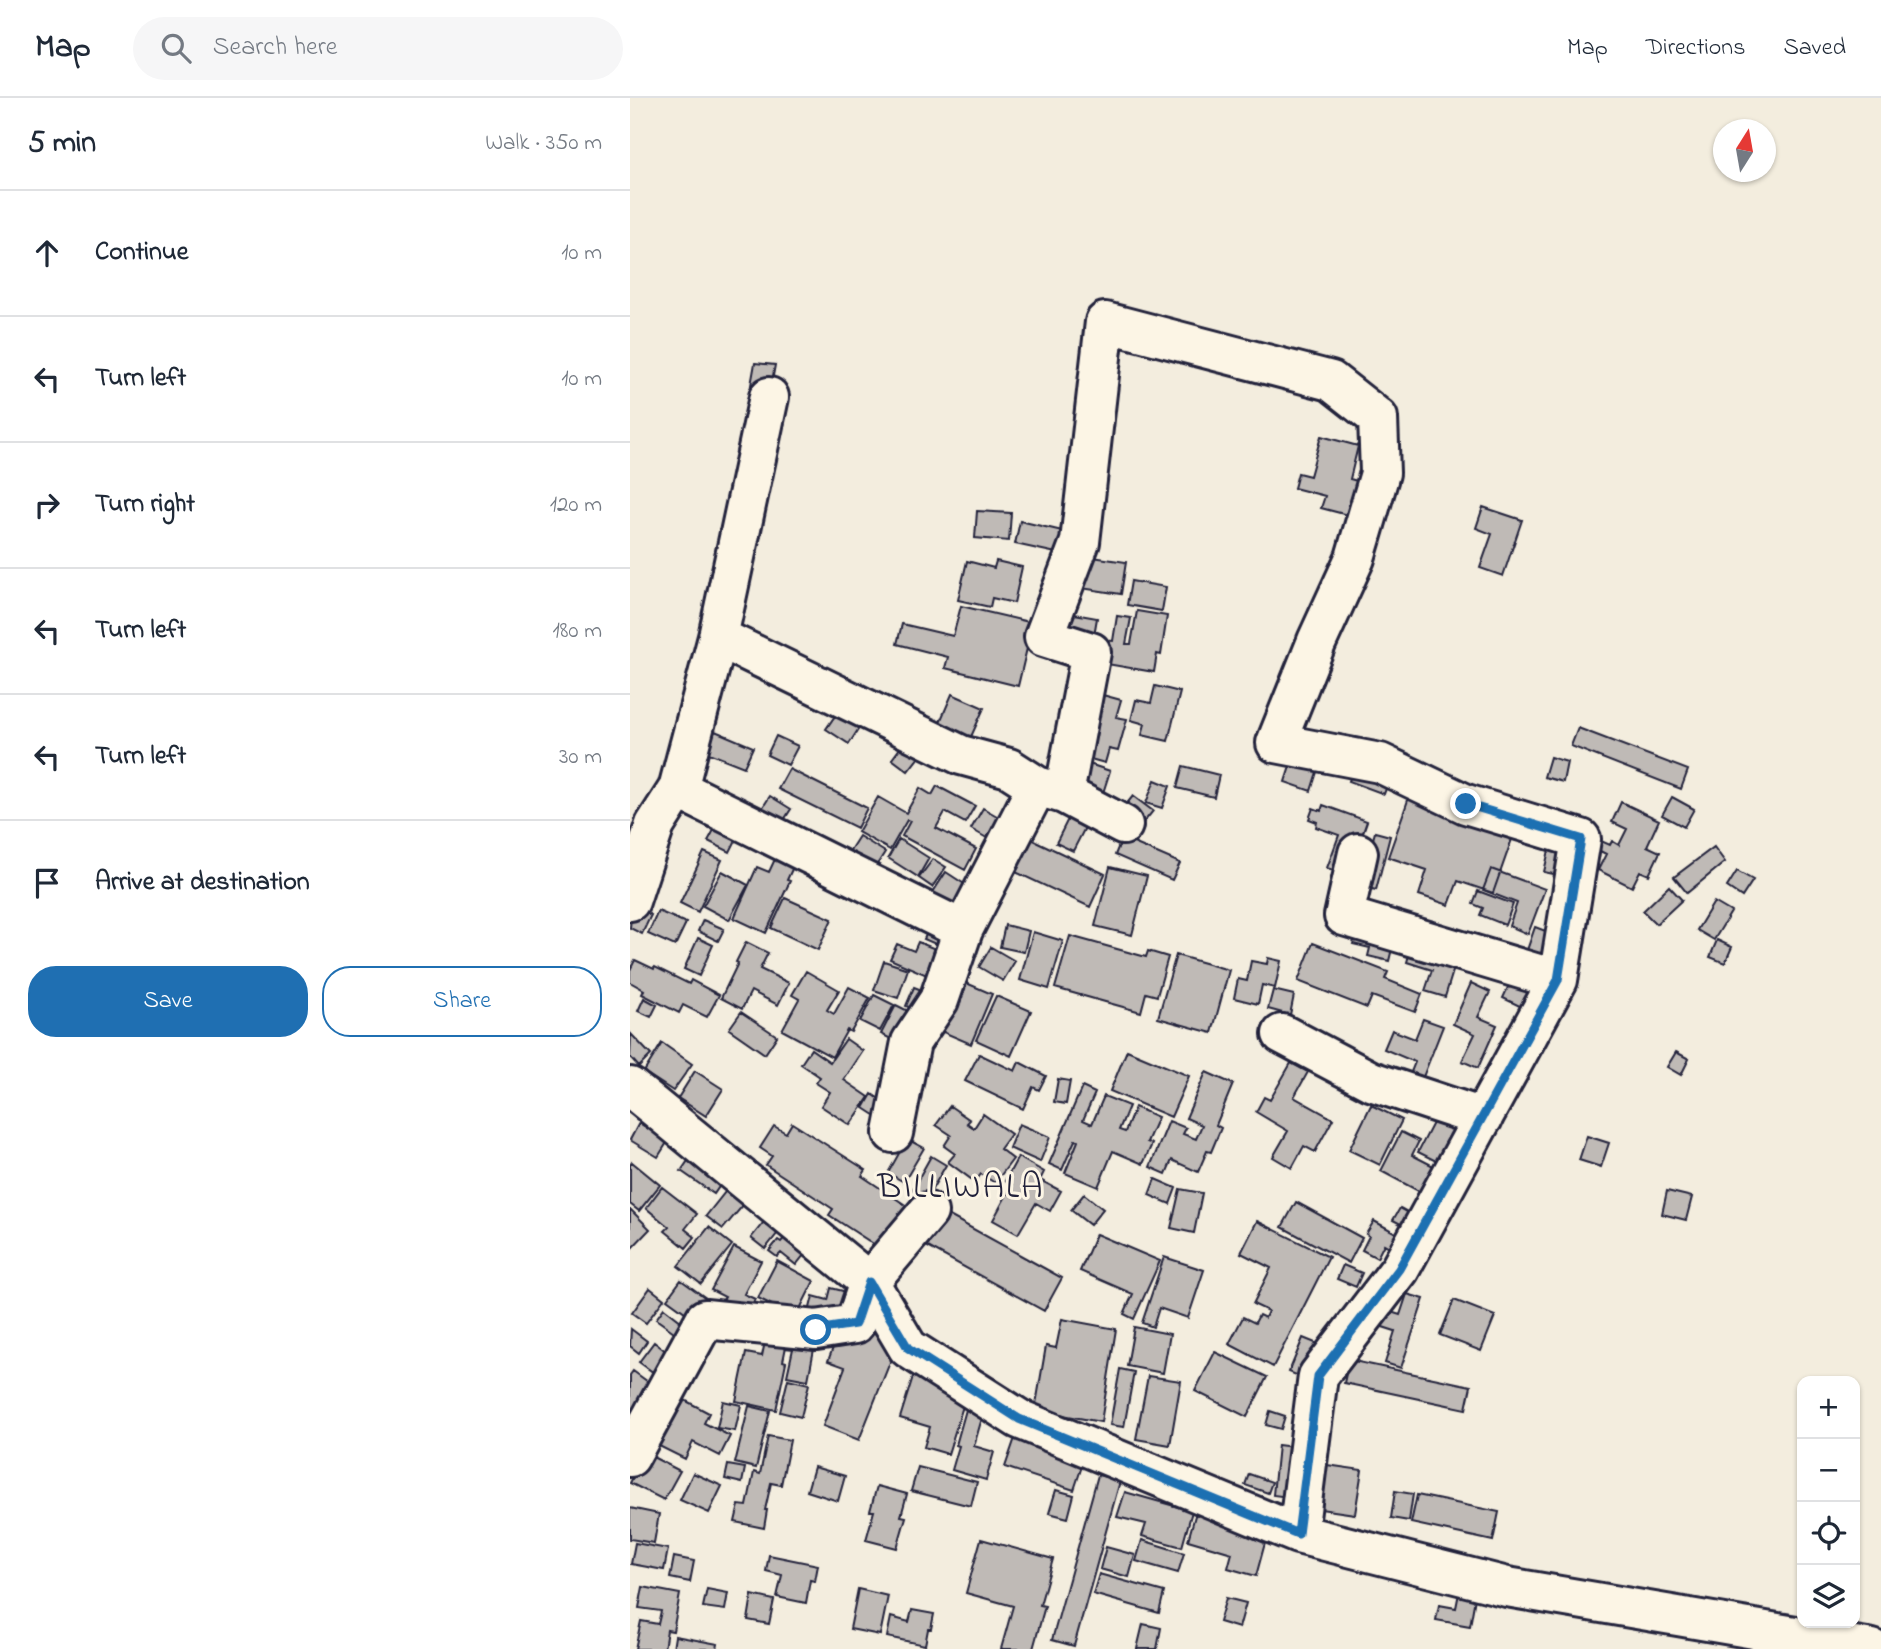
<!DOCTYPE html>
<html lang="en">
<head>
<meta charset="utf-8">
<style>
	body { margin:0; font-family:"Indie Flower",sans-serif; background:#f6f6f7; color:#1f2937 }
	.controls { position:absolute; right:21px; bottom:21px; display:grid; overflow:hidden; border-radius:14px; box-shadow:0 2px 5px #0004 }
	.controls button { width:63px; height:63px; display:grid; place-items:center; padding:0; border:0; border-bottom:2px solid #e0e1e3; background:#fff; color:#1f2937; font:35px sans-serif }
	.compass { position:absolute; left:1083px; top:21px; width:63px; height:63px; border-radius:50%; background:#fff; box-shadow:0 2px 5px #0004; rotate:11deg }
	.stop { position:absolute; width:21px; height:21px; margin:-16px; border:5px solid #1f6fb2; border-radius:50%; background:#fff }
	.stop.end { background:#1f6fb2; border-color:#fff; box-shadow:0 2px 7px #0008 }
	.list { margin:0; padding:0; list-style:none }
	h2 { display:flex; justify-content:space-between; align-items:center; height:91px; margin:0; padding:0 28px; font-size:30px }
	h2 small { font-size:23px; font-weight:400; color:#747a83 }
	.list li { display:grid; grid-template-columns:46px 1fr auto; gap:21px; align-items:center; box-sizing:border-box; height:126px; padding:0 28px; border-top:2px solid #e0e1e3 }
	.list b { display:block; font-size:26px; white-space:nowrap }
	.list em { font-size:23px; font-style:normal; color:#747a83 }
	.actions { display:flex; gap:14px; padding:21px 28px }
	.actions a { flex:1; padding:16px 0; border:2px solid #1f6fb2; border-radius:28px; text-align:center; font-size:24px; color:#1f6fb2 }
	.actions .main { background:#1f6fb2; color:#fff }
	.icon { flex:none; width:38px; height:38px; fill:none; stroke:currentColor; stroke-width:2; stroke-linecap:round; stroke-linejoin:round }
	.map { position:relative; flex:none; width:1251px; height:1551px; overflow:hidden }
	header { display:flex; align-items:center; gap:42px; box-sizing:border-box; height:98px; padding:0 35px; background:#fff; border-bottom:2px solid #e0e1e3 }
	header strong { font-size:33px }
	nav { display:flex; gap:38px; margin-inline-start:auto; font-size:24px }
	.search { width:490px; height:63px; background:#f6f6f7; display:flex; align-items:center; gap:18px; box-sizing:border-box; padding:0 24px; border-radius:38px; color:#747a83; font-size:26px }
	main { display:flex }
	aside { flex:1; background:#fff }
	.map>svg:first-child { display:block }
	.building { fill:#bfbab6; stroke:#22223b; stroke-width:2 }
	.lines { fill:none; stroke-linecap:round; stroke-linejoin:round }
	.minor-casing { stroke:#22223b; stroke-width:44 }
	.minor { stroke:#fcf5e5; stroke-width:38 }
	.route { stroke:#1f6fb2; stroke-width:9 }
	.labels { text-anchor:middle; stroke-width:6; stroke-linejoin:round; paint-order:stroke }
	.quarter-label { font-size:35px; letter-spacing:2px; fill:#22223b; stroke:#fcf5e5 }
</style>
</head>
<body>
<header>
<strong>Map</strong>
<div class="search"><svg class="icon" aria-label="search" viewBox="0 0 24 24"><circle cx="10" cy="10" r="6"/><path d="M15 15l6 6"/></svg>Search here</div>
<nav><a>Map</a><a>Directions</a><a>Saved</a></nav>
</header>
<main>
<aside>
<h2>5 min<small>Walk · 350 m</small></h2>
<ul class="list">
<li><svg class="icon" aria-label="ahead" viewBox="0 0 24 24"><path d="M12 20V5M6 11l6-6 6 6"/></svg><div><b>Continue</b></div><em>10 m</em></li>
<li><svg class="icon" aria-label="left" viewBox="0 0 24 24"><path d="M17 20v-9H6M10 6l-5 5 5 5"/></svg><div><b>Turn left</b></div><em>10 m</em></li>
<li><svg class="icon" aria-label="right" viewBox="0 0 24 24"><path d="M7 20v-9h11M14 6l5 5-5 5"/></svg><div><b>Turn right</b></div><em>120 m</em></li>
<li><svg class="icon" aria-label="left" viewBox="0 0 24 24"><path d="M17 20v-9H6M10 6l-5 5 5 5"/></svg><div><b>Turn left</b></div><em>180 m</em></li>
<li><svg class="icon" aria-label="left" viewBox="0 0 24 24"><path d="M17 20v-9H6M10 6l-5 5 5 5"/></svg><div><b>Turn left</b></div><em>30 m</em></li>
<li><svg class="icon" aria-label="arrive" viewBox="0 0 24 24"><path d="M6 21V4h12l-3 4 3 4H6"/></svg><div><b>Arrive at destination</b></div></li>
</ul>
<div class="actions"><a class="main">Save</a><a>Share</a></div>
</aside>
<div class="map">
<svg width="1251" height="1551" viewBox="0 0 1251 1551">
	<rect width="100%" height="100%" fill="#f3edde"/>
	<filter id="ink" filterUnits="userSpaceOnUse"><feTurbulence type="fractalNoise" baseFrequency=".0143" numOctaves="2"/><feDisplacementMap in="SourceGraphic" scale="14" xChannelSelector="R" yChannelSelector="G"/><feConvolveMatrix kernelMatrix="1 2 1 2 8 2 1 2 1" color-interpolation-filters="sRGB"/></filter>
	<g filter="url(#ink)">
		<path class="building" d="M125 265 145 267 141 289 121 287Z
			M691 338 728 348 720 381 738 386 729 420 691 410 695 398 664 390 668 375 680 378Z
			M853 409 892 422 873 478 850 470 862 436 846 430Z
			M347 413 381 415 379 443 345 440Z
			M390 423 445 436 440 458 385 446Z
			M456 458 496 464 491 496 451 490Z
			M337 463 364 470 366 463 392 469 384 505 362 500 360 509 328 502Z
			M501 483 536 489 532 513 497 507Z
			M331 508 403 525 388 588 315 570 318 559 267 546 272 526 323 538Z
			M507 513 537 518 531 557 527 556 524 574 471 565 474 542 483 543 487 518 501 520 496 546H501Z
			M433 514 467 520 463 543 429 538Z
			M525 588 550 594 538 643 512 637 515 626 501 622 506 602 521 605Z
			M322 596 354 610 335 652 304 638Z
			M469 596 491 602 486 619 497 621 488 653 479 651 475 665 453 659Z
			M209 612 231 627 219 646 196 631Z
			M948 630 1058 672 1051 691 941 648Z
			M85 633 123 649 114 669 76 654Z
			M146 638 168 648 158 667 137 657Z
			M279 638 296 650 278 673 262 661Z
			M667 647 693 655 681 693 655 684Z
			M920 659 937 664 933 684 914 679Z
			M453 664 480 673 473 695 445 685Z
			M726 664 761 677 754 696 719 683Z
			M553 668 589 677 584 699 547 690Z
			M159 671 237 710 227 730 148 691Z
			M525 682 540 688 532 710 516 705Z
			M784 685 889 721 863 795 828 783 819 807 789 797 797 772 758 759Z
			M307 688 345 708 335 725 315 714 306 730 346 751 335 772 272 738 280 723 277 722 260 752 228 734 248 699 276 715 290 690 302 697Z
			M140 698 161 711 147 733 126 720Z
			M503 698 523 713 514 724 494 709Z
			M1042 699 1064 711 1054 729 1032 717Z
			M991 704 1029 722 1017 748 1030 754 1019 777 1010 773 1002 789 968 772 976 756 966 751 969 742 980 747 982 743 989 747 997 731 982 724Z
			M445 707 462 716 443 753 426 745Z
			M693 707 737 723 718 777 697 770 709 737 686 729 687 724 679 721 683 710 691 713Z
			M353 710 381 726 369 747 341 731Z
			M92 717 113 728 100 754 78 743Z
			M745 734 760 738 746 792 725 787 740 752Z
			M393 737 475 776 460 809 377 770Z
			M229 738 255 754 241 776 215 760Z
			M492 740 550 765 542 782 485 757Z
			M269 741 299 760 288 779 258 760Z
			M1084 749 1095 764 1057 795 1044 779Z
			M919 752 951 759 947 781 914 774Z
			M74 754 92 762 68 814 50 805Z
			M145 761 163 769 157 782 160 783 136 835 104 820 127 769 139 774Z
			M303 761 316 769 302 789 289 780Z
			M480 769 517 778 502 837 465 828Z
			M861 771 915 791 898 836 879 828 887 805 853 792Z
			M92 773 118 787 99 822 73 808Z
			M1107 773 1123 782 1112 799 1097 789Z
			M316 774 345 793 325 824 296 805Z
			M1039 788 1052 802 1026 826 1013 813Z
			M848 793 883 806 875 827 850 817 853 810 843 806Z
			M155 800 202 821 188 852 141 830Z
			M1084 804 1101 814 1084 842 1067 832Z
			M2 808 21 817 12 836 0 830Z
			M28 813 56 825 45 848 18 836Z
			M73 822 94 831 88 843 68 833Z
			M302 824 317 851 294 841Z
			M375 827 399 833 394 854 370 849Z
			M728 829 765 838 759 863 738 858 740 850 723 846Z
			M905 829 921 835 912 864 895 858Z
			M403 834 433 843 419 891 390 882Z
			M440 838 516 859 518 853 538 859 527 898 516 895 511 914 425 890Z
			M68 840 83 847 69 878 54 871Z
			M1087 842 1102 849 1095 865 1080 859Z
			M783 843 828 857 815 899 795 893 802 872 777 864Z
			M116 844 138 855 130 871 159 885 148 907 121 893 112 911 91 900 108 865 106 864Z
			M288 844 308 852 299 878 260 861 267 846 284 853Z
			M683 845 758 874 755 881 792 896 785 914 742 898 737 910 668 883Z
			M361 849 385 863 373 883 349 869Z
			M546 857 599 872 582 935 528 920Z
			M638 860 651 863 645 890 632 887 628 906 604 900 608 881 617 883 621 863 637 866Z
			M5 862 24 871 25 869 59 886 61 882 89 897 77 919 53 907 49 915 12 896 14 892 0 884V872Z
			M254 863 278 871 268 900 244 892Z
			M886 872 915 885 902 914 873 900Z
			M176 873 209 892 197 912 204 916 219 889 240 900 221 934 217 932 202 959 152 932 169 901 162 897Z
			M327 881 362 896 341 946 306 931Z
			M841 885 860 894 848 919 867 927 848 970 832 963 845 936 823 926Z
			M284 889 305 897 297 916 276 908Z
			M643 892 664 897 660 917 638 911Z
			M244 897 264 907 250 933 230 923Z
			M366 898 401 913 381 958 346 942Z
			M14 900 27 907 21 919 8 913Z
			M266 907 280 914 265 943 251 936Z
			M111 914 147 938 135 956 99 931Z
			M793 921 813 928 789 989 777 984 785 964 754 951 762 932 785 941Z
			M1 936 21 957 9 969 0 959Z
			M216 941 233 953 214 982 239 999 220 1027 191 1008 200 994 186 985 190 979 171 966 181 951 200 964Z
			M32 945 62 966 43 993 14 974Z
			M497 952 559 978 541 1019 480 993Z
			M1046 954 1059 961 1051 977 1037 969Z
			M349 956 385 973 389 964 416 978 409 992 403 989 393 1011 335 983Z
			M661 965 678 974 664 999 703 1021 685 1054 674 1048 662 1070 643 1059 658 1033 626 1014 634 999 640 1002Z
			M65 973 93 991 76 1018 48 1000Z
			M576 974 603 986 586 1027 591 1030 581 1054 577 1053 568 1074 542 1062 536 1076 520 1069 539 1023 556 1030 553 1036 566 1041 572 1027 556 1020Z
			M428 981 440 983 436 1006 424 1004Z
			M452 989 465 995 453 1022 462 1026 474 998 499 1008 489 1032 495 1034 505 1009 528 1019 517 1044 522 1046 513 1066 483 1053 468 1089 435 1075 448 1043 445 1042 432 1072 419 1066Z
			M242 996 266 1012 257 1025 234 1010Z
			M741 1007 772 1022 750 1067 719 1052Z
			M320 1008 340 1022 337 1025 344 1030 353 1016 381 1036 370 1051 383 1061 365 1085 351 1076 345 1084 318 1064 325 1056 314 1048 321 1037 306 1027Z
			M805 1021 839 1038 822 1071 788 1054Z
			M9 1025 38 1043 28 1059 0 1042Z
			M162 1025 236 1072 232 1078 286 1114 259 1156 199 1117 203 1111 136 1067 142 1058 130 1050 144 1028 156 1035Z
			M389 1026 420 1039 410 1064 379 1050Z
			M771 1034 789 1043 782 1057 819 1076 805 1102 751 1073Z
			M957 1038 979 1045 971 1069 949 1062Z
			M277 1041 294 1050 274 1084 258 1075Z
			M64 1054 97 1077 84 1096 51 1073Z
			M301 1058 316 1067 297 1100 282 1092Z
			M388 1059 414 1074 410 1082 431 1093 420 1113 406 1105 388 1136 363 1122 382 1087 375 1083Z
			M2 1064 30 1087 9 1113 0 1106V1067Z
			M525 1081 546 1090 540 1106 519 1097Z
			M103 1084 121 1098 93 1131 76 1118Z
			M32 1089 67 1116 55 1131 65 1139 56 1150 35 1133 39 1129 16 1110Z
			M550 1091 572 1095 564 1135 541 1130Z
			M1037 1093 1062 1099 1056 1122 1032 1116Z
			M454 1096 473 1111 460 1127 441 1112Z
			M666 1104 732 1140 719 1165 652 1129Z
			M305 1110 432 1180 414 1213 287 1143Z
			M770 1110 781 1116 788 1135 763 1122Z
			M1 1112 20 1131 0 1152V1112Z
			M141 1115 155 1126 135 1151 121 1140Z
			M627 1123 699 1159 643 1269 599 1246 613 1219 625 1225 629 1217 635 1220 638 1213 623 1206 641 1170 611 1155Z
			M744 1123 777 1141 763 1151 754 1146 747 1160 732 1152 739 1138 736 1136Z
			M165 1127 185 1143 166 1167 151 1155 147 1159 139 1153 148 1142 151 1144Z
			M79 1129 102 1147 71 1186 48 1168Z
			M466 1136 530 1163 504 1221 494 1216 503 1196 450 1173Z
			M104 1149 131 1163 114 1196 125 1201 117 1216 92 1203 95 1199 81 1192Z
			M534 1159 574 1172 558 1220 529 1210 523 1229 512 1225Z
			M147 1163 184 1183 166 1219 128 1200Z
			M713 1167 732 1175 726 1189 707 1181Z
			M51 1182 80 1203 66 1222 37 1201Z
			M20 1190 34 1201 16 1225 2 1215Z
			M201 1190 221 1195 210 1222 179 1214 183 1198 198 1202Z
			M777 1196 794 1201 771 1270 755 1265 765 1233 734 1223 739 1207 770 1217Z
			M824 1202 865 1218 851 1253 810 1237Z
			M34 1210 52 1224 44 1234 26 1221Z
			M432 1221 486 1231 471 1324 405 1312 416 1248 426 1250Z
			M228 1229 245 1235 246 1231 270 1239 229 1342 193 1328 215 1269 198 1263 209 1234Z
			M504 1229 540 1236 533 1275 497 1268Z
			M1 1231 17 1243 9 1255 0 1248Z
			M137 1234 158 1239 153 1263 156 1264 146 1312 106 1303 116 1255 132 1258Z
			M166 1237 186 1241 178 1282 157 1278Z
			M673 1240 693 1248 678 1282 659 1274Z
			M24 1244 45 1260 31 1280 9 1264Z
			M585 1254 637 1279 617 1319 565 1293Z
			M719 1262 841 1288 836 1311 714 1285Z
			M490 1271 504 1274 494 1329 480 1327Z
			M285 1272 337 1295 318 1356 294 1349 300 1329 270 1320Z
			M3 1273 25 1289 0 1323V1277Z
			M518 1278 551 1283 540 1347 506 1341Z
			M158 1281 179 1286 171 1319 150 1314Z
			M45 1297 79 1315 74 1325 100 1338 90 1358 63 1344 55 1361 21 1344Z
			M93 1303 111 1307 105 1333 87 1330Z
			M119 1308 140 1313 126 1370 105 1365Z
			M337 1308 354 1313 344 1348 364 1354 356 1382 322 1372 329 1348 326 1347Z
			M640 1313 655 1318 651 1331 636 1327Z
			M138 1338 160 1342 151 1387 141 1385 135 1412H137L134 1430 105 1424 109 1407 117 1408 124 1374 130 1376Z
			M385 1340 454 1362 444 1392 375 1369Z
			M648 1347 672 1350 666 1400 643 1397Z
			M15 1355 50 1373 34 1402 0 1385Z
			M98 1367 115 1370 112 1385 95 1381Z
			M697 1367 732 1372 725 1416 690 1411Z
			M184 1369 215 1378 208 1403 177 1393Z
			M288 1369 347 1384 341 1408 281 1393Z
			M63 1375 92 1388 79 1415 50 1402Z
			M619 1376 642 1384 638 1395 615 1387Z
			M468 1377 490 1383 444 1548 422 1542Z
			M247 1388 277 1396 271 1418 276 1419 267 1450 236 1442 244 1413H240Z
			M426 1392 444 1397 438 1420 419 1415Z
			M765 1393 783 1396 779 1423 761 1420Z
			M495 1394 562 1413 552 1449 512 1438 516 1426 487 1419Z
			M787 1397 869 1414 863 1443 781 1425Z
			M0 1410 29 1416 24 1445 0 1441Z
			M566 1414 638 1434 626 1478 598 1470 602 1455 558 1442Z
			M351 1441 423 1461 410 1507 415 1508 403 1551H371L383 1508 336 1495Z
			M512 1442 554 1455 548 1475 506 1463Z
			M5 1445 38 1451 34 1472 1 1466Z
			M476 1449 505 1457 499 1479 470 1471Z
			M139 1457 188 1467 185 1483 180 1482 176 1505 147 1499 152 1477 136 1473Z
			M44 1459 64 1463 60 1484 40 1480Z
			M469 1476 534 1494 529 1515 463 1496Z
			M832 1480 848 1483 840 1528 806 1522 809 1507 826 1510Z
			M13 1489 50 1496 43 1533 37 1532 34 1551H5L11 1523 28 1526 31 1513 9 1510Z
			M77 1491 98 1495 95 1512 73 1509Z
			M228 1491 258 1498 250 1537 220 1531Z
			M122 1497 144 1502 139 1526 118 1522Z
			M596 1500 616 1505 609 1530 589 1524Z
			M282 1512 304 1516 301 1531H298L295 1547 257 1539 261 1519 279 1524Z
			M513 1526 531 1530 527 1551H507Z
			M45 1538 88 1546 87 1551H43Z"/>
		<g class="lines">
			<defs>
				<path id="minor" d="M88 539 331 657 379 670 407 688 434 696 493 727
					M48 691 333 832
					M434 696 461 554 414 539 450 444 475 224 701 283 748 320 750 375 725 460 687 543 646 645 750 665 836 706 951 741 928 882 770 1171 688 1278 668 1436
					M728 755 714 818 928 882
					M0 803 25 727 48 691 88 539 139 299
					M652 936 741 983 853 1020
					M0 989 239 1184 278 1250 389 1321 668 1436 877 1489 1242 1551
					M263 1035 281 944 309 902 333 832 407 688
					M0 1359 75 1221 186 1232 225 1226 239 1184 298 1114"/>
			</defs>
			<use href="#minor" class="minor-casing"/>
			<use href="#minor" class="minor"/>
		</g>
	</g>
	<g class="lines" filter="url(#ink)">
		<path class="route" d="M186 1232 225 1226 239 1184 278 1250 389 1321 668 1436 688 1278 769 1171 928 882 951 741 836 706"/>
	</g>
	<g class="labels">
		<g class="quarter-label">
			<text x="331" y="1099">BILLIWALA</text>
		</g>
	</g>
</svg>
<div class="controls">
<button>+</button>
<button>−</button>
<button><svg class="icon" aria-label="locate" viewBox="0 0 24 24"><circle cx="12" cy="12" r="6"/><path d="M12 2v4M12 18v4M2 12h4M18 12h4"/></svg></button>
<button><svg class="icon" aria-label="layers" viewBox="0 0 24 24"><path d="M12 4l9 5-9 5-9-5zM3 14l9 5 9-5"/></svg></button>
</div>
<svg class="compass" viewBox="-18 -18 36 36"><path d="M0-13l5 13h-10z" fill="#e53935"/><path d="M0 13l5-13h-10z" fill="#747a83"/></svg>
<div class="stop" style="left:186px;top:1232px"></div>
<div class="stop end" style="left:836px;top:706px"></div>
</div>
</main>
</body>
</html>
